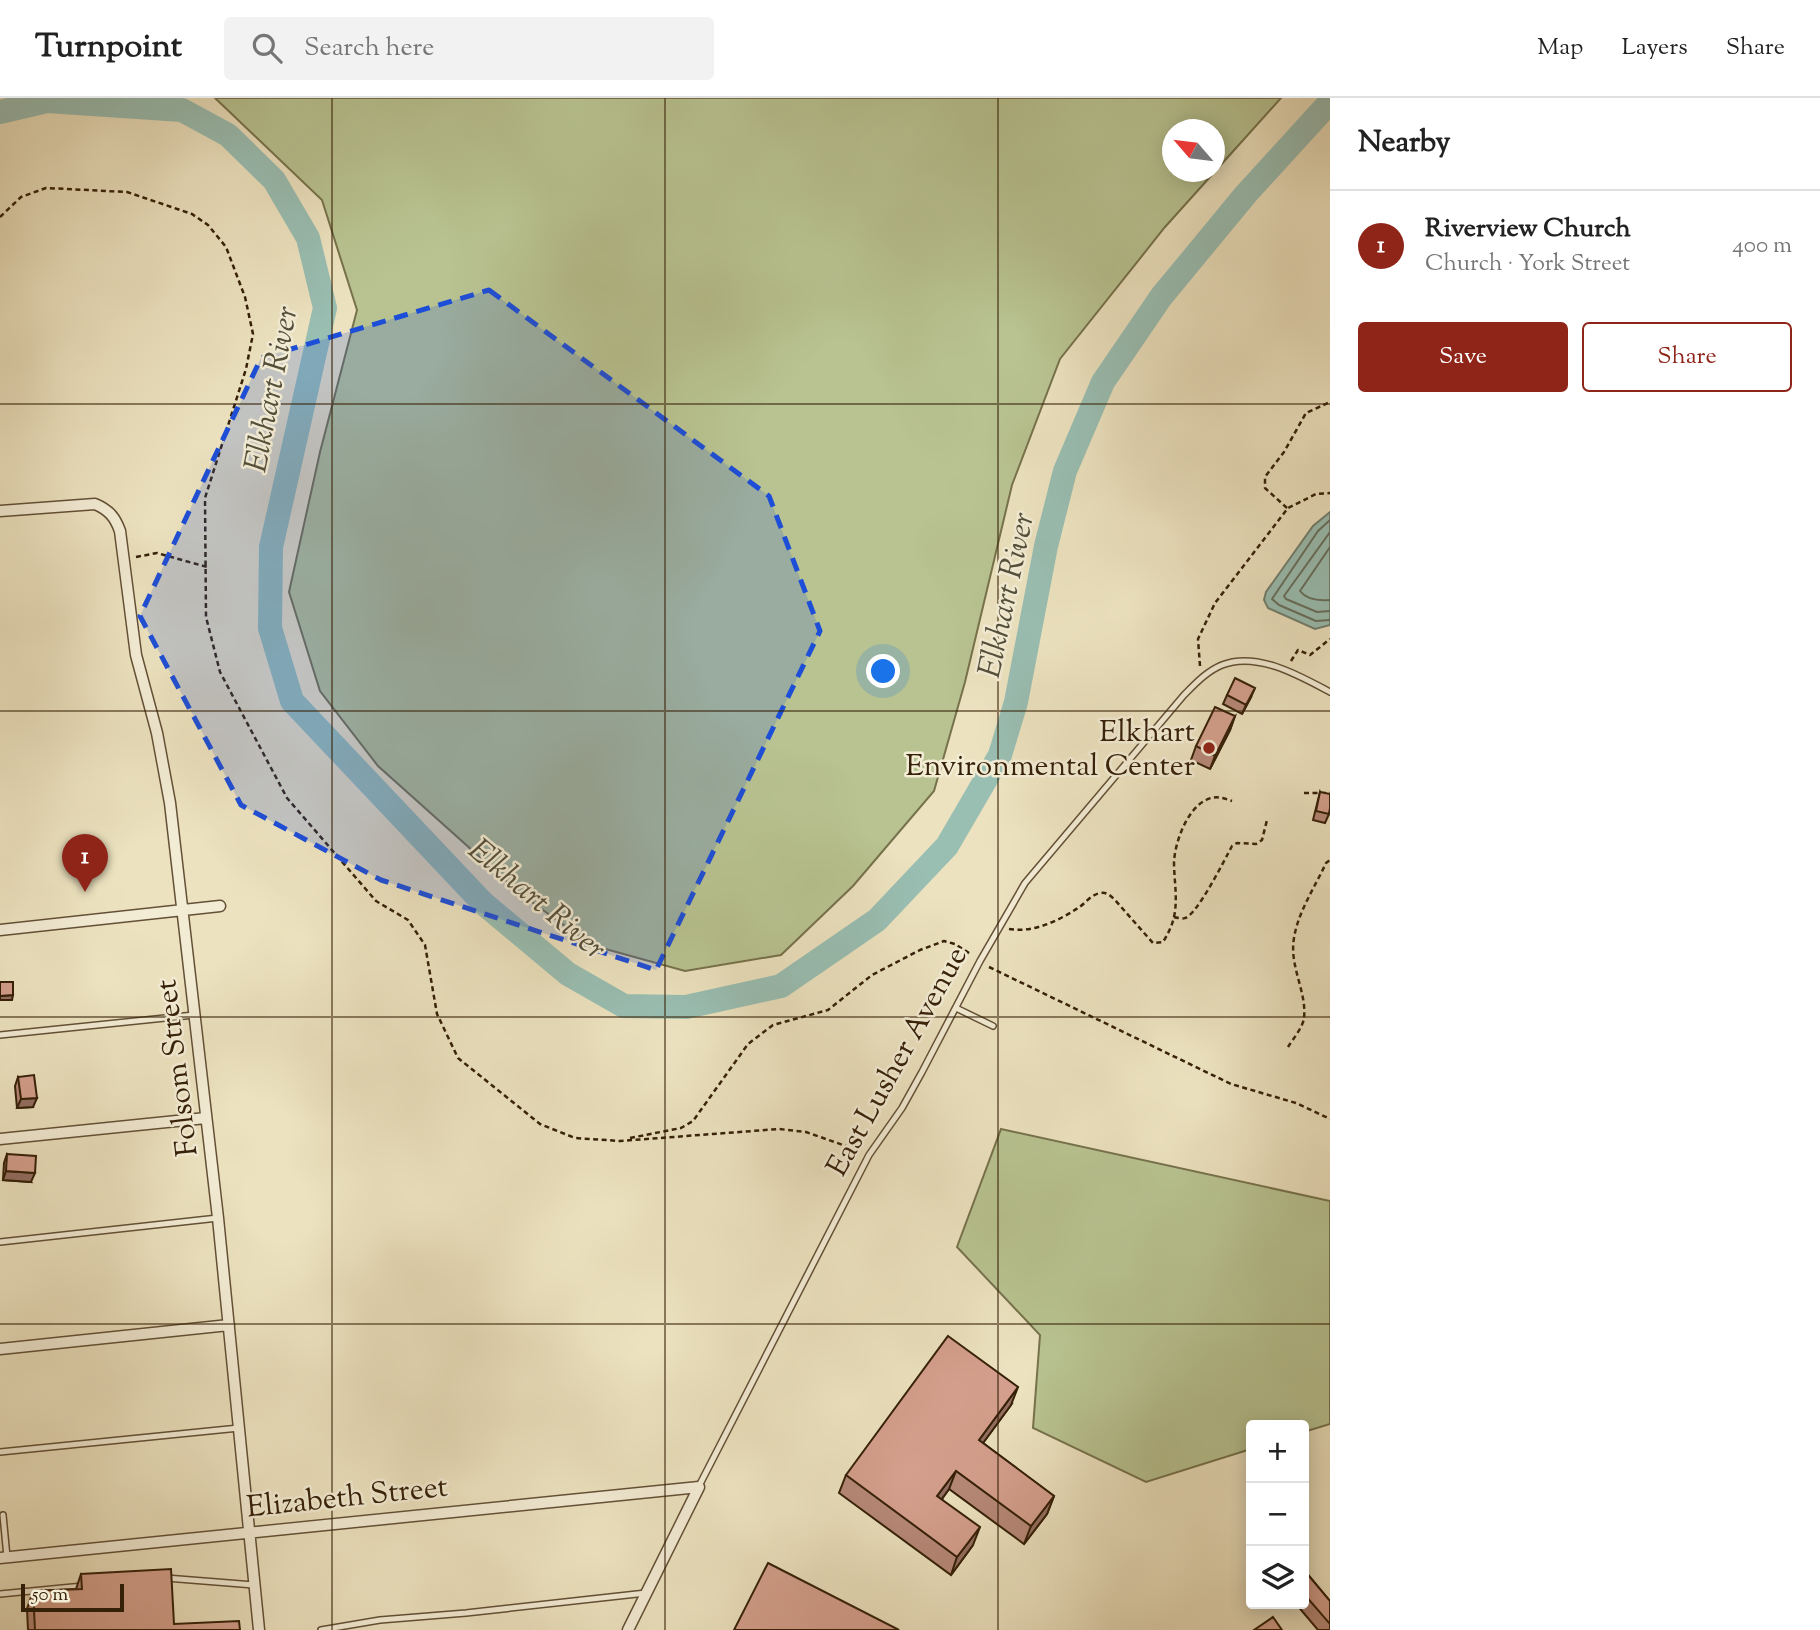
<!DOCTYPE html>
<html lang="en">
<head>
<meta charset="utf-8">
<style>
	body { margin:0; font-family:"Sorts Mill Goudy",serif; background:#f2f2f2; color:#222 }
	.controls { position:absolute; right:21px; bottom:21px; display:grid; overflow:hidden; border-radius:7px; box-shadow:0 4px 18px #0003 }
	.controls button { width:63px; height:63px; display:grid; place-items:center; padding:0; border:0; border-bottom:2px solid #e0e0e0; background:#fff; color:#222; font:35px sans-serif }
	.compass { position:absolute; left:1162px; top:21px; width:63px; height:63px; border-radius:50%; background:#fff; box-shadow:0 4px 18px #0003; rotate:298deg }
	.scale { position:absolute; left:21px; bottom:18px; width:103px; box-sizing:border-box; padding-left:7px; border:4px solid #352008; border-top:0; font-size:19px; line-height:24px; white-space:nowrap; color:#352008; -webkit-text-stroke:5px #f3ecd5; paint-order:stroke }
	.you { position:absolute; left:884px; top:574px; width:24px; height:24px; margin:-18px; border:5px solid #fff; border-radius:50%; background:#1a73e8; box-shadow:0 0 0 10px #1a73e833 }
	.badge { display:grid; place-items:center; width:46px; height:46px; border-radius:50%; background:#8f2418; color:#fff; font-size:23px; font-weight:700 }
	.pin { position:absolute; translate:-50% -58px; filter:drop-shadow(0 2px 4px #0008) }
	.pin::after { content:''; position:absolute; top:37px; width:24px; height:21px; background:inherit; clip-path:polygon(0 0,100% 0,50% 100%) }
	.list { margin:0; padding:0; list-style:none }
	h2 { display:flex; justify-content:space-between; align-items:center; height:91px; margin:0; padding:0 28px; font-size:30px }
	h2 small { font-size:23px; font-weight:400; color:#767676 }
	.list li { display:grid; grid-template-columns:46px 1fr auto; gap:21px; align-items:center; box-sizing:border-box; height:112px; padding:0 28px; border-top:2px solid #e0e0e0 }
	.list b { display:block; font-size:26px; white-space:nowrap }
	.list p { margin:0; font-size:23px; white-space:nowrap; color:#767676 }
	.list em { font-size:23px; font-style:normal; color:#767676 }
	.actions { display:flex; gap:14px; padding:21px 28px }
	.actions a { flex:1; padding:16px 0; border:2px solid #8f2418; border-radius:7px; text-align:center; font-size:24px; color:#8f2418 }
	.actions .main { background:#8f2418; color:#fff }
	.icon { flex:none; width:38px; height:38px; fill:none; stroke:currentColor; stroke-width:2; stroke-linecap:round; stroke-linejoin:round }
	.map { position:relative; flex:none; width:1330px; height:1532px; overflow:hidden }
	header { display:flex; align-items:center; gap:42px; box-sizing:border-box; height:98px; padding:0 35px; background:#fff; border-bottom:2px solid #e0e0e0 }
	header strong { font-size:33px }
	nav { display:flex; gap:38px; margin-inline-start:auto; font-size:24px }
	.search { width:490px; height:63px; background:#f2f2f2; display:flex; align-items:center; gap:18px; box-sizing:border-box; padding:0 24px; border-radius:7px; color:#767676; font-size:26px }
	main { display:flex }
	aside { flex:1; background:#fff }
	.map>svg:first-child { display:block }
	.green { fill:#b8c391; stroke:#76724c; stroke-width:2; fill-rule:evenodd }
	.water { fill:#99beb2; stroke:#717f6e; stroke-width:2 }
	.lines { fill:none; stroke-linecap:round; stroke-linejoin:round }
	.shore { stroke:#676f5d; stroke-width:2 }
	.river { stroke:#99beb2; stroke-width:24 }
	.lane-casing { stroke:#635036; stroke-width:8 }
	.street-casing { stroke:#635036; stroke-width:13 }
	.path { stroke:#352008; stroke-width:2.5; stroke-dasharray:5 3.5; stroke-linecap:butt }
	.lane { stroke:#f3ecd5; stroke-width:5 }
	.street { stroke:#f3ecd5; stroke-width:10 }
	.wall { fill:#b68978; stroke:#352008; stroke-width:2 }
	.shaded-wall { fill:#946f62; stroke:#352008; stroke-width:2 }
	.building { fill:#d49f8c; stroke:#352008; stroke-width:2 }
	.marked { fill:#1d4ed8; fill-opacity:0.2; stroke:#1d4ed8; stroke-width:5; stroke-dasharray:14 9; stroke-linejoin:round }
	.grid { fill:none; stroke:#352008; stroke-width:2; stroke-opacity:0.55 }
	.poi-dot { fill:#8f2418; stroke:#f3ecd5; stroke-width:2.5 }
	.labels { text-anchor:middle; stroke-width:5; stroke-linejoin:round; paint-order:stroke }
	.poi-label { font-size:30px; fill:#352008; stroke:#f3ecd5; text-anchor:end }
	.street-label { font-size:30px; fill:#352008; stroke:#f3ecd5 }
	.water-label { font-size:32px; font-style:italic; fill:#534f3b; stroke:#f3ecd5 }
</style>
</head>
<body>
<header>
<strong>Turnpoint</strong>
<div class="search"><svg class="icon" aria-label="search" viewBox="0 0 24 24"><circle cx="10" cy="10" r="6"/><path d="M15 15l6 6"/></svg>Search here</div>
<nav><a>Map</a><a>Layers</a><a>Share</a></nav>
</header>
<main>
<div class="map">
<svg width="1330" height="1532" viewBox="0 0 1330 1532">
	<rect width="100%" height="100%" fill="#ece2bf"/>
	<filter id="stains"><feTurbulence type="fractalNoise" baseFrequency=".00286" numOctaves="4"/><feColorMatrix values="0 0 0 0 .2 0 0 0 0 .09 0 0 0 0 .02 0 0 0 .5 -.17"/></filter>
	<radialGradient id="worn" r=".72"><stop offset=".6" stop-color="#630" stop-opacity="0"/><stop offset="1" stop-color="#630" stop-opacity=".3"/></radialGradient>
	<path class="green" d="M215 0H1281L1165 129 1060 261 1012 387 965 584 934 693 853 788 781 857 685 873 591 847 521 796 378 668 320 593 289 494 320 354 357 212 322 102ZM1172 32H1214V74H1172Z
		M1001 1031 1330 1103V1326L1304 1334V1327H1251V1351L1146 1384 1033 1330 1040 1237 957 1149Z"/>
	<path class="water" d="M1330 414V527L1315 531 1268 510 1264 502 1266 494 1313 428Z"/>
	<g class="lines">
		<path class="shore" d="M1330 422 1318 433 1272 501 1279 507 1316 523 1330 522
			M1330 434 1284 498 1286 501 1317 514 1330 513
			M1330 449 1300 493C1307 502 1319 503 1330 502"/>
		<path class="river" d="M0 14 47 3 182 12 228 37 274 82 308 140 325 210 271 449 270 530 292 603 483 805 568 876 624 908 686 909 781 888 877 822 947 748 1000 657 1016 604 1046 448 1065 373 1103 284 1161 199 1246 96 1330 4"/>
		<defs>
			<path id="lane" d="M956 910 993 928
				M0 937 194 917
				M0 1144 218 1120
				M0 1354 239 1330
				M699 1388 869 1057 902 1010 922 974 980 863 1025 785 1184 597C1195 586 1207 573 1222 567 1257 553 1300 578 1330 594
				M3 1417 7 1459
				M166 1480 254 1487
				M0 1496 83 1488
				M321 1532 380 1522 466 1515 646 1495"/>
			<path id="street" d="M0 413 95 406C109 412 115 419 120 433L136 557 157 635 170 705 218 1120 259 1532
				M0 832 220 808
				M0 1041 206 1020
				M0 1251 229 1227
				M0 1460 699 1389 628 1532"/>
		</defs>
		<use href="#lane" class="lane-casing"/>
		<use href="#street" class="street-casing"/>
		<path class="path" d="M0 119 21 99 46 90 127 94 192 116 208 127 226 149 245 199 253 236 246 271 205 400 206 519 220 574 287 700 376 803 408 822 425 847 437 916 458 960 540 1026 575 1040 620 1043 779 1031 806 1034 860 1053
			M1287 410 1265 390V379L1284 354 1306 315 1330 304
			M136 459 157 455 207 469
			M1291 563 1298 552 1310 557 1330 541
			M1200 568 1198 541 1215 505 1288 410 1316 396 1330 395
			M1304 695H1330
			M1174 819C1177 820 1183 821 1185 820 1197 817 1225 761 1232 748L1237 745 1256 746 1262 742 1267 722
			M1009 831C1033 835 1058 823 1078 810 1085 806 1091 796 1101 795 1107 794 1111 798 1115 802L1153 845 1163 844C1168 836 1172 828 1174 819 1178 800 1174 783 1174 764 1175 744 1187 711 1206 702 1215 697 1223 700 1232 703
			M989 869 1231 986 1296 1005 1330 1021
			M1288 949C1293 941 1303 929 1304 920 1307 894 1289 868 1294 840 1298 814 1315 789 1326 765L1330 762
			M630 1040 681 1030 693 1023 748 946 773 927 828 912 872 877 920 852 944 843 955 846 972 857"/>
		<use href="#lane" class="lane"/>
		<use href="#street" class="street"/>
	</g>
	<path class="wall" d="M1227 597 1251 599 1242 616 1223 606Z
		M1235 618 1230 632 1210 671 1191 662 1196 648Z
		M1320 694 1329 716 1325 725 1313 722Z
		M18 979 33 1009 17 1010 15 988Z
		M7 1056 31 1084 3 1082 4 1065Z
		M1011 1307 983 1345 1054 1398 1047 1416 1024 1446 949 1391 942 1401 973 1447 951 1477 839 1395 846 1377Z
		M1304 1472 1330 1503V1532H1318L1296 1506H1304Z
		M81 1476 174 1526 240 1532H28L27 1511 33 1493 76 1491Z"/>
	<path class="shaded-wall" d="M1255 590 1251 599 1242 616 1246 607Z
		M1235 618 1230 632 1210 671 1215 658Z
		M13 897 12 902H0V898Z
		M37 1000 33 1009 17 1010 21 1001Z
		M6 1073 35 1075 31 1084 3 1082Z
		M1018 1289 1011 1307 972 1360 979 1342Z
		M956 1373 949 1391 931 1416 937 1398Z
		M1054 1398 1047 1416 1024 1446 1031 1428Z
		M980 1429 973 1447 951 1477 957 1459Z"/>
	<path class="building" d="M1235 580 1255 590 1246 607 1227 597Z
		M1215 609 1235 618 1215 658 1196 648Z
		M1320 694 1330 696V710L1329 716 1316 713Z
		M0 884H13V897L0 898Z
		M34 977 37 1000 21 1001 18 979Z
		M7 1056 36 1058 35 1075 6 1073Z
		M948 1238 1018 1289 979 1342 1054 1398 1031 1428 956 1373 937 1398 980 1429 957 1459 846 1377Z
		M768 1465 899 1532H734Z
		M171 1471 174 1526 239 1523 240 1532H35L33 1493 82 1491 81 1476Z
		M1304 1472 1330 1503V1526L1304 1496Z
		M1273 1519 1282 1532H1254Z"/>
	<path class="marked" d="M489 192 769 398 820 533 656 872 381 782 241 707 140 518 261 260Z"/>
	<path class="grid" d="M332 0V1532M665 0V1532M998 0V1532M0 306H1330M0 613H1330M0 919H1330M0 1226H1330"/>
	<circle class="poi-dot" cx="1209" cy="650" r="7"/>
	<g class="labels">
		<g class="poi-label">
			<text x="1195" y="643">Elkhart<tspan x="1195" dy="34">Environmental Center</tspan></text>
		</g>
		<g class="street-label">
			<text transform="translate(896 963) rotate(-61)" y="10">East Lusher Avenue</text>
			<text transform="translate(176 970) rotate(-97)" y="10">Folsom Street</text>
			<text transform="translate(347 1398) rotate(-6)" y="10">Elizabeth Street</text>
		</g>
		<g class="water-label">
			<text transform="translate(270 291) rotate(-79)" y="11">Elkhart River</text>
			<text transform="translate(1005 497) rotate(-78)" y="11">Elkhart River</text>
			<text transform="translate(538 800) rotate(40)" y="11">Elkhart River</text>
		</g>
	</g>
	<rect width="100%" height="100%" filter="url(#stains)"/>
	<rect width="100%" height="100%" fill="url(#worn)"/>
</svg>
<div class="controls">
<button>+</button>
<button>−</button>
<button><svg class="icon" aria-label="layers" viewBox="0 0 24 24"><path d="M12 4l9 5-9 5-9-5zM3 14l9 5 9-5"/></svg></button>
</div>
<svg class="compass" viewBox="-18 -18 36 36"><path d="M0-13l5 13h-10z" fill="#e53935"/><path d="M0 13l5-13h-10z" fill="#767676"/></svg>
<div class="scale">50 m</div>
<div class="you"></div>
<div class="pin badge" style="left:85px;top:794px">1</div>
</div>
<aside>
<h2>Nearby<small></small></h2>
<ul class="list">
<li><span class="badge">1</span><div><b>Riverview Church</b><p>Church · York Street</p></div><em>400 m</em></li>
</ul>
<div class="actions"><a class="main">Save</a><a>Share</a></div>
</aside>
</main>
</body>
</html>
